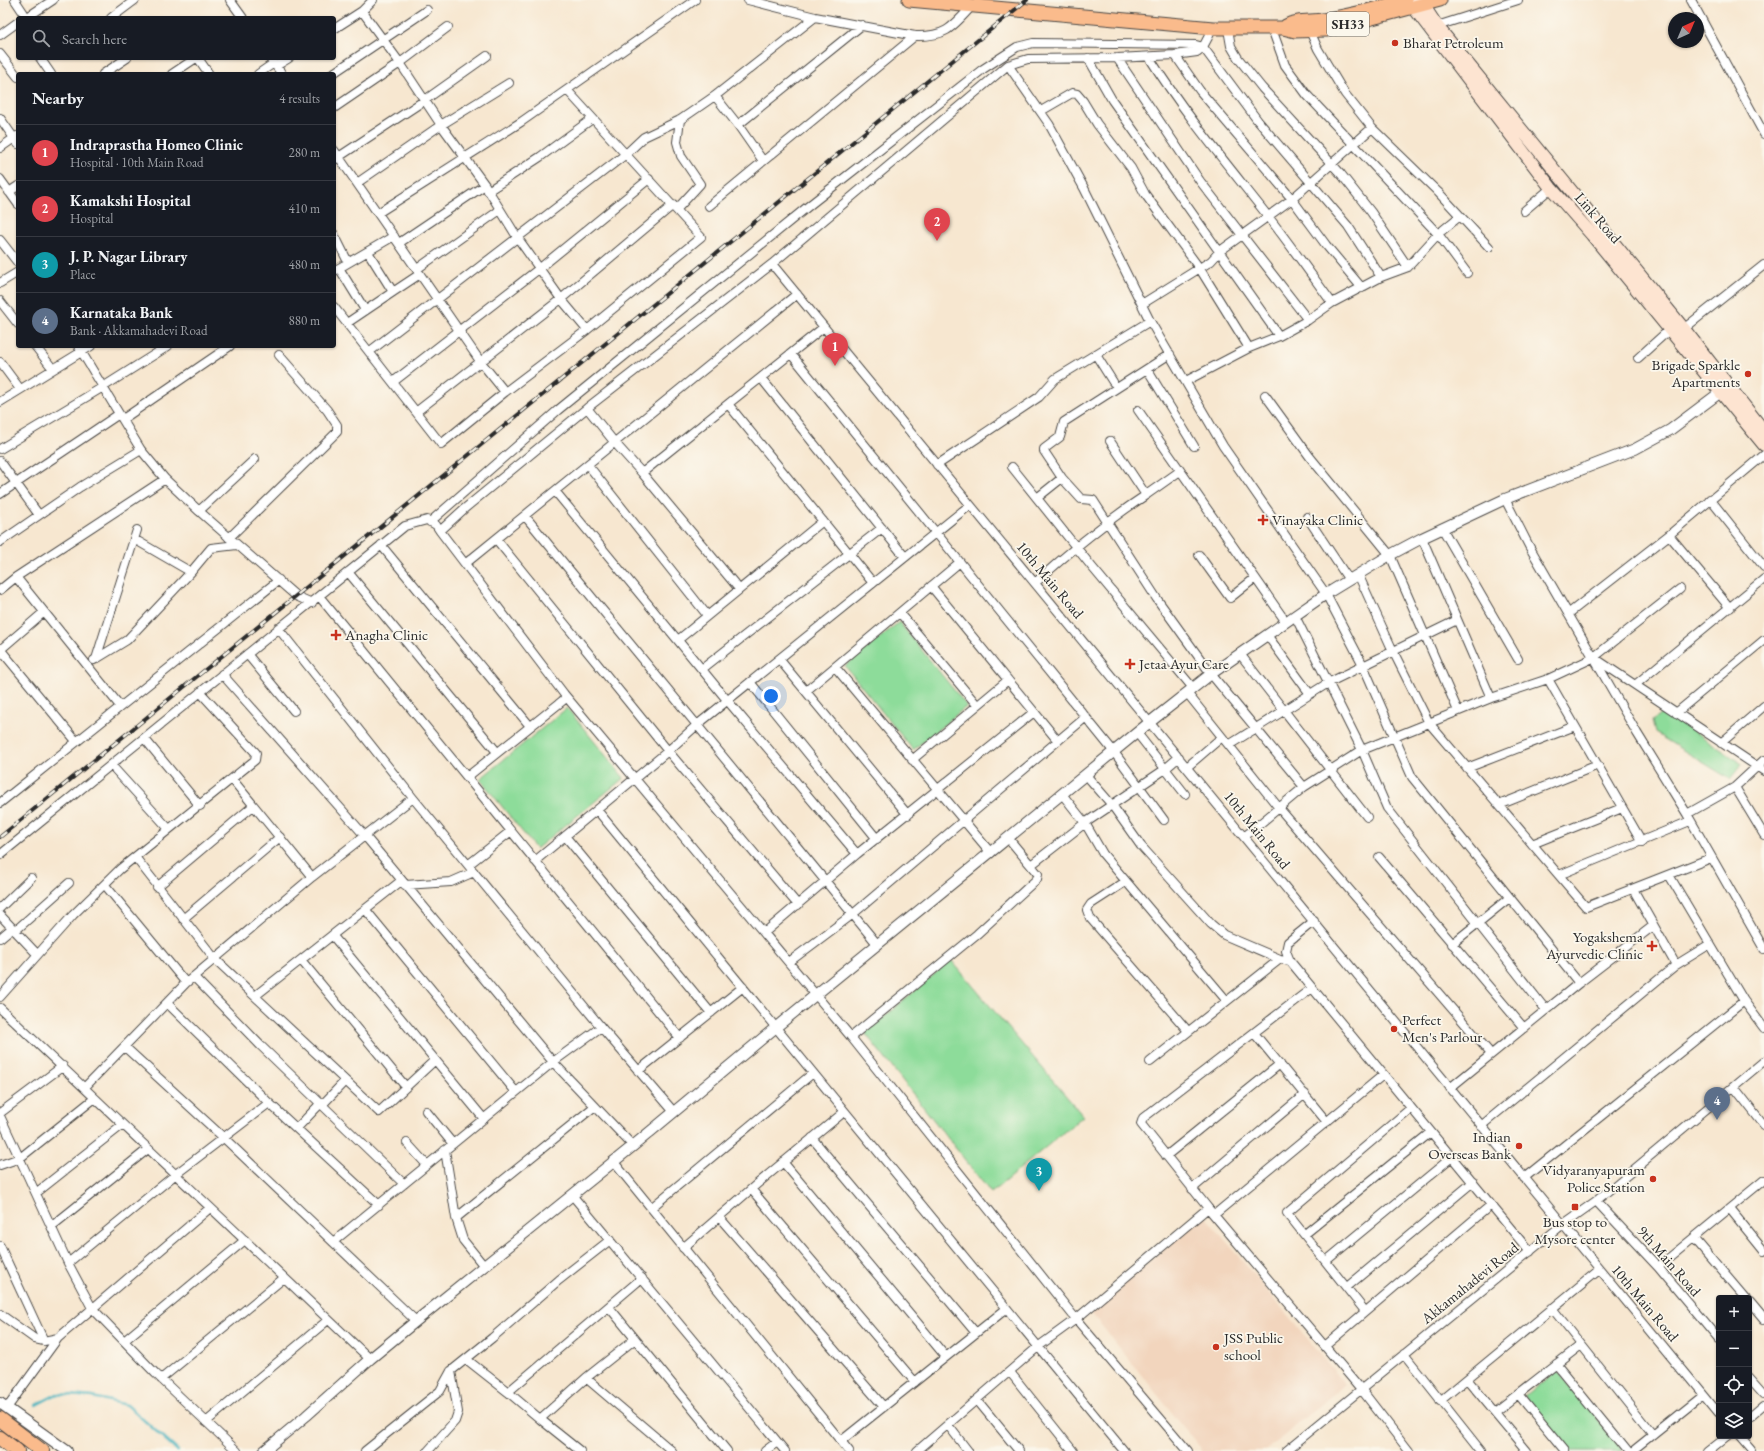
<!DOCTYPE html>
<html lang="en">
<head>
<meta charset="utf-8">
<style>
	body { margin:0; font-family:"EB Garamond",serif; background:#242831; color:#f1f3f6 }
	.controls { position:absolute; right:12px; bottom:12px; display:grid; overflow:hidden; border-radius:4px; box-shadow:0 1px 3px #0004 }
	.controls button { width:36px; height:36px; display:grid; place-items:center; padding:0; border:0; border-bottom:1px solid #363941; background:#171b24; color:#f1f3f6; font:20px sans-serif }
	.compass { position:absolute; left:1668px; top:12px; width:36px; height:36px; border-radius:50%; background:#171b24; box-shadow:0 1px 3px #0004; rotate:44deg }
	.you { position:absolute; left:771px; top:696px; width:14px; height:14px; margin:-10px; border:3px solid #fff; border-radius:50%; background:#1a73e8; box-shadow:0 0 0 6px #1a73e833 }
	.badge { display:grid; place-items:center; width:26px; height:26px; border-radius:50%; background:#d93025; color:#fff; font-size:13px; font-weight:700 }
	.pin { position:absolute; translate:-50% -33px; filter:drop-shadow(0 1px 2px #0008) }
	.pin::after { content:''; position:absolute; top:21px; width:14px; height:12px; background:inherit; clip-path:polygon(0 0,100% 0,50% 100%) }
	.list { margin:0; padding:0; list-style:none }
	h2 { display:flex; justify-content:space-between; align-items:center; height:52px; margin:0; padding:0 16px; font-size:17px }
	h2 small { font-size:13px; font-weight:400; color:#9ea1a6 }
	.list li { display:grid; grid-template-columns:26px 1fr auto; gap:12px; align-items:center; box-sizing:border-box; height:56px; padding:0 16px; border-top:1px solid #363941 }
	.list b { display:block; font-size:15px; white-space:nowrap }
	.list p { margin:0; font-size:13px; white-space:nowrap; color:#9ea1a6 }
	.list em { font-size:13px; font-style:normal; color:#9ea1a6 }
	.icon { flex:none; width:22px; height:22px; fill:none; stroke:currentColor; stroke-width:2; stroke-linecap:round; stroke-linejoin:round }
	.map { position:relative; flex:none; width:1764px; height:1451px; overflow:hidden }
	.search { position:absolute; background:#171b24; box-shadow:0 1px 3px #0004; left:16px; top:16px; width:320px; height:44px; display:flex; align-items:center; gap:10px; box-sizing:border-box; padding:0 14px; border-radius:4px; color:#9ea1a6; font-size:15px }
	.panel { position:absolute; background:#171b24; box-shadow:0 1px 3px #0004; left:16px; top:72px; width:320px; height:276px; border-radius:4px }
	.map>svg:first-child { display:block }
	.built { fill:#f2d5bd }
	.green { fill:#8ddc9a; stroke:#5c8462 }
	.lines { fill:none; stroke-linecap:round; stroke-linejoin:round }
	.stream { stroke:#45b4c0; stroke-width:2.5 }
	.minor-casing { stroke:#4a4744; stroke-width:10 }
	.tertiary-casing { stroke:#4a4744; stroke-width:12 }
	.secondary-casing { stroke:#4a4744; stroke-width:14 }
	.primary-casing { stroke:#4a4744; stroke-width:15 }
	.trunk-casing { stroke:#4a4744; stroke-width:16 }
	.minor { stroke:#fff; stroke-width:8 }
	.tertiary { stroke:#fff; stroke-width:10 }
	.secondary { stroke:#fde4d1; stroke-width:12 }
	.primary { stroke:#fabb8c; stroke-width:13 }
	.trunk { stroke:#fabb8c; stroke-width:14 }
	.rail-casing { stroke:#2b2b2b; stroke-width:4 }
	.rail { stroke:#fbf7ec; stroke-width:2.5; stroke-dasharray:8; stroke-linecap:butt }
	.poi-dot { fill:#c8321e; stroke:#fbf7ec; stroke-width:1.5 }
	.labels { text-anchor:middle; stroke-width:3.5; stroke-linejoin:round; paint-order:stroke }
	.shield { fill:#fbf7ec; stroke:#696865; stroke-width:1 }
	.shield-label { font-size:14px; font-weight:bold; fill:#2b2b2b }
	.poi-label { font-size:15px; fill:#2b2b2b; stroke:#fbf7ec; text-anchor:start }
	.street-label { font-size:15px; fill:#2b2b2b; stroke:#fbf7ec }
</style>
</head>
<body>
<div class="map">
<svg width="1764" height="1451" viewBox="0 0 1764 1451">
	<rect width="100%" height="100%" fill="#fbf7ec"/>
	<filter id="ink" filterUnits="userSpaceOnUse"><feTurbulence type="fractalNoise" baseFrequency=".025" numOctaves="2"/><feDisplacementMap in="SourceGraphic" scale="8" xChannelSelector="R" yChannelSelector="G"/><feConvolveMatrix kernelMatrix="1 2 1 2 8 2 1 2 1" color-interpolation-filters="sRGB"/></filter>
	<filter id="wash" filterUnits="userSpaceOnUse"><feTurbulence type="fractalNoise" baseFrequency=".012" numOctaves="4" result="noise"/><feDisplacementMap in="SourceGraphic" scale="16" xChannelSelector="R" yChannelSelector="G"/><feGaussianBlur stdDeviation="0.9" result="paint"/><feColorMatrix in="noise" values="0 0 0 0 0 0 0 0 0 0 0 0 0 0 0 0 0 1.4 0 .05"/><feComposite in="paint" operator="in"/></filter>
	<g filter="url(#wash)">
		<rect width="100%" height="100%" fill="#f7e7d0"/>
		<path class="built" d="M1205 1216 1345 1384 1266 1451H1203L1088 1309Z"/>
		<path class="green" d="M899 622 967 706 913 750 845 666Z
			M567 708 624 778 536 849 480 779Z
			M1665 711 1742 764 1730 779 1655 733 1652 721Z
			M951 960 1083 1116 991 1193 865 1033Z
			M1557 1370 1623 1451H1569L1525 1396Z"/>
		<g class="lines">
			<path class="stream" d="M36 1405 57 1394 93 1397 127 1405 178 1451"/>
		</g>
	</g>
	<g filter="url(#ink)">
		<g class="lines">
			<defs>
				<path id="minor" d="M15 0 27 18
					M230 0 243 18
					M748 0 815 17 915 36C945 37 952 28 971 7
					M1691 0 1764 134
					M362 11 400 63 441 125 485 185 517 237 561 299 587 330
					M26 18 53 0
					M111 18 135 0
					M1437 26 1518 0
					M334 29 362 11 373 0
					M1228 29 1231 46 1238 58 1262 88 1341 174 1371 212 1408 267
					M1272 29 1285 65 1307 95 1438 234 1467 273
					M1310 31 1318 49 1345 94 1372 128 1438 192 1489 247
					M0 35 18 22
					M0 54 18 77
					M1175 55 1200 91 1292 199 1326 245 1362 288
					M1149 57C1184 113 1226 163 1267 215 1289 243 1310 273 1332 303
					M40 58 51 74
					M198 58 209 74
					M270 58 282 74
					M1088 58 1112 100 1279 336
					M1117 58 1200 181 1308 320
					M1008 65 1049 124 1084 188 1150 321 1223 446 1326 594 1363 665 1412 777 1579 983
					M276 66 289 58
					M103 74 127 58
					M172 74 196 58
					M258 74 274 63
					M332 74 427 10
					M334 108 400 63 448 27
					M1041 111 1072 93 1077 94 1083 101 1097 124 1131 168 1145 194 1200 269 1249 348 1279 336 1308 320 1332 303 1381 277 1408 267 1438 234 1460 216
					M0 118 18 144
					M738 125 862 25
					M0 148 17 136
					M334 150 480 361 505 392
					M334 160 425 100 487 56
					M763 161 738 125 715 96 815 17
					M0 179 18 204
					M357 183 441 125 509 83
					M488 191 540 157 592 119
					M9 192 18 186
					M709 206 915 36
					M677 209 700 184 681 156 677 142 680 120
					M1524 211 1551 188
					M378 213 521 122 695 0
					M334 234 348 262
					M0 240 18 263
					M399 243 485 185
					M368 252 393 292 420 274
					M772 264 1719 1414
					M339 268 365 310
					M417 269 500 210
					M334 271 394 236
					M0 283 18 272
					M0 301 18 324
					M1142 304 1211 261 1220 251 1292 199 1372 128
					M334 307 441 444 505 392 587 330 701 237 567 90
					M347 323 393 292
					M1681 331 1764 265
					M35 346 53 369
					M78 346 141 450 165 479 199 511 296 596 312 603
					M369 352 626 154 644 137 680 120 719 93
					M791 354 1114 752 1164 820
					M1170 354 1064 422 1060 437 1044 449V451L1062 478 1081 499 1093 500 1157 599 1211 674 1304 787
					M1096 355 1113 382
					M1638 358 1669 330
					M0 362 20 389
					M1147 369 1194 446
					M761 378 905 557
					M1186 381 1249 348
					M393 382 540 268 649 179
					M1265 395 1310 457 1390 555 1458 711
					M0 402 91 346
					M728 404 873 583
					M587 408 615 443 642 473 739 589
					M1138 410 1286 622
					M416 412 561 299 673 205
					M123 419 230 346
					M0 449 103 387 168 346
					M0 461 39 515
					M588 465 707 615
					M937 465 1039 397 1055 379 1150 321
					M1012 467 1092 567 1193 688
					M642 473 824 327
					M555 491 727 700 857 854
					M0 494 119 414
					M1146 495 1180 471
					M1037 498 1062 478
					M1505 499 1529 546 1637 733 1687 814 1764 949
					M1710 499 1764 567
					M199 511 255 459
					M525 516 878 945
					M1307 517 1349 580
					M430 522 558 410 811 204 983 69 1017 47 1033 43 1196 45 1203 47 1258 121 1348 226 1381 277
					M1442 528 1518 659
					M440 531 464 509 587 408 772 264 1008 65 1028 59 1117 58 1175 55 1197 52 1203 47 1213 28
					M1669 535 1730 608
					M229 538 337 432V425L327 410 279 355
					M1422 538 1491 698
					M134 539 191 572
					M496 539 668 751 798 905
					M0 542 80 487 141 450
					M381 545 530 726
					M1199 555 1230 598 1255 578
					M465 564 797 294
					M348 572 497 752
					M1358 574 1393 651 1429 723 1586 907 1711 858
					M16 577 120 706
					M1035 583C1070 551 1105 522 1146 495L1110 441
					M931 586 1058 741
					M0 590 16 577 165 479
					M319 596 680 1038
					M900 613 977 705
					M1568 614 1669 535 1764 455
					M1295 616 1362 750 1387 808 1546 1010
					M278 628 413 798 601 1027 674 1112
					M1267 635 1310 694
					M678 640 823 521
					M0 649 76 741
					M0 650 44 612
					M247 654 294 711
					M1240 654 1367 817
					M96 659 127 640 191 572 211 548 237 545
					M779 659 908 815
					M1596 659 1764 771
					M94 660 96 659 137 530
					M835 667 991 853
					M702 669 882 528
					M222 674 365 836 553 1062 633 1146
					M1548 679 1642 842
					M750 682 877 839
					M1635 685 1764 579
					M806 691 960 562
					M1187 693 1279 808 1491 1054
					M1676 713 1764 640
					M1137 733 1185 794
					M144 738 200 806
					M1721 743 1764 706
					M1229 745 1328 683 1457 620
					M912 760 1008 680
					M111 765 169 829
					M1187 767 1222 737
					M1467 768 1575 726
					M1086 775 1112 805 1141 846 1211 924 1224 935 1280 959 1290 961 1530 1252
					M467 777 566 698
					M232 779 312 877
					M1735 787 1764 835
					M1062 794 1085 823 1103 854 1227 1001
					M0 803 279 580
					M1499 805 1598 765
					M597 810 1124 1451
					M1687 814 1735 787 1764 760
					M565 836 711 1013
					M1244 837 1304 787 1362 750 1491 698 1548 679 1593 658 1680 589
					M1532 844 1622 808
					M0 855 405 526 427 520 436 525 440 531 564 694 851 1037 1076 1319 1188 1451
					M135 857 215 959 379 1112 435 1060
					M1379 857 1524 1028
					M535 861 668 751 697 725 970 505
					M468 865 511 831
					M1031 865 1085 823 1164 770 1179 757
					M1559 875 1690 821
					M1669 875 1744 1001 1764 1028
					M1125 882 1091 904 1087 910 1090 918 1188 1031
					M105 885 186 983
					M405 885 451 882 474 872
					M157 887 253 806
					M1633 889 1676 965
					M0 908 31 878
					M365 909 516 1092
					M0 915 37 954
					M183 919 280 837
					M15 931 69 883
					M764 933 857 854 1034 712
					M332 935 484 1119
					M0 938 12 928
					M1452 944 1509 898
					M301 960 406 1087
					M1290 961 1286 951 1288 942 1314 921
					M789 962 853 914 1086 717
					M194 977 261 1046 404 1184
					M1312 988 1143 1118 1141 1124 1208 1208 1361 1389 1409 1451
					M255 996 401 881
					M0 997 73 915 120 869 255 760 256 753 200 692
					M167 1003 269 1103 379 1205
					M0 1008 370 1359
					M1254 1033 1327 1122
					M851 1037 977 934 1037 879 1038 874 1009 839
					M125 1047 224 1138 416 1321
					M1150 1062 1280 959
					M638 1071 743 987
					M85 1087 186 983 312 877 413 798
					M1734 1087 1764 1125
					M1450 1088 1579 983 1653 926
					M322 1105 345 1081
					M426 1111 453 1144
					M0 1113 63 1066
					M0 1116 68 1263 92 1308 156 1374 237 1451
					M1481 1126 1676 965 1710 944
					M297 1128 320 1104
					M812 1138 976 1333
					M407 1143 427 1165
					M445 1150 456 1218 463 1240 484 1266
					M1166 1156 1280 1064
					M613 1161 849 1451
					M783 1162 946 1357
					M0 1165 20 1158 95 1098
					M1524 1178 1744 1001
					M751 1189 915 1382
					M1192 1189 1305 1094
					M36 1193 122 1125
					M572 1195 785 1451
					M1596 1201 1658 1267 1719 1340
					M651 1208 813 1073
					M1730 1209 1764 1251
					M1214 1215 1383 1075
					M719 1217 884 1407
					M456 1218 595 1106
					M52 1226 148 1149
					M1305 1234 1431 1132
					M1694 1238 1745 1298
					M333 1242 553 1062 601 1027
					M0 1246 44 1341
					M683 1248 757 1184 844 1112
					M1326 1261 1452 1157
					M68 1263 176 1174 269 1103
					M1658 1267 1764 1180
					M1347 1287 1473 1182
					M1749 1302 1764 1320
					M609 1307 727 1451
					M1552 1308 1653 1435
					M1365 1311 1287 1213 1411 1108
					M0 1314 35 1339 44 1341 58 1338 210 1208
					M124 1341 245 1240
					M1325 1346 1491 1205
					M1404 1354 1481 1451
					M466 1359 508 1392 642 1278
					M1556 1364 1627 1451
					M1010 1372 1073 1451
					M1749 1376 1764 1393
					M586 1378 672 1451
					M161 1379 284 1278
					M1467 1379 1527 1451
					M508 1392 540 1419 586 1378 635 1339
					M1518 1394 1565 1451
					M977 1400 1019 1451
					M1440 1401 1599 1270
					M7 1408 58 1338
					M1495 1412 1581 1345
					M540 1419 580 1451
					M1749 1419 1764 1406
					M206 1422 328 1320
					M948 1425 968 1451
					M1737 1436 1750 1451
					M841 1441 1006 1309
					M365 1451 440 1391 451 1371 492 1338 559 1280 610 1240
					M428 1451 455 1421 458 1412 451 1371
					M765 1451 777 1442
					M917 1451 1039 1346 1076 1319 1208 1208
					M1286 1451 1562 1225 1596 1201 1764 1061
					M1633 1451 1703 1395
					M1709 1451 1728 1436"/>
				<path id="tertiary" d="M0 1403 67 1451
					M264 1451 306 1416 370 1359 416 1321 633 1146 775 1028 1150 722 1211 674 1326 594 1390 555 1422 538 1505 499 1635 449 1670 430 1726 388"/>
				<path id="secondary" d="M1408 0 1551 188 1592 235 1764 445
					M1420 0 1437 26 1684 329 1764 431"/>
				<path id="primary" d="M909 0 1213 28H1283L1295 31 1327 30 1440 0
					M1286 26C1296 20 1311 22 1323 20 1351 15 1379 9 1405 0"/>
				<path id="trunk" d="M0 1419 42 1451
					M0 1438 17 1451"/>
			</defs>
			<use href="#minor" class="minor-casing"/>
			<use href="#tertiary" class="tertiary-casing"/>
			<use href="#secondary" class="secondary-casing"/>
			<use href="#primary" class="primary-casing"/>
			<use href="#trunk" class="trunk-casing"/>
			<use href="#minor" class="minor"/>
			<use href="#tertiary" class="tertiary"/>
			<use href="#secondary" class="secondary"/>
			<use href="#primary" class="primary"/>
			<use href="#trunk" class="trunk"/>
			<defs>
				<path id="rail" d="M0 837 1027 0"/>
			</defs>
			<use href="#rail" class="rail-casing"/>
			<use href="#rail" class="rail"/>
		</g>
	</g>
	<g class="poi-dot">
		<circle cx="1395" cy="43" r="4"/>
		<circle cx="1748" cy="374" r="4"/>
		<path d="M1261 514h4v4h4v4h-4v4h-4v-4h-4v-4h4z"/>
		<path d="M334 629h4v4h4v4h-4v4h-4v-4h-4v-4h4z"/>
		<path d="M1128 658h4v4h4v4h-4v4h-4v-4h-4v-4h4z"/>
		<path d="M1650 940h4v4h4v4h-4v4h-4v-4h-4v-4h4z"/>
		<circle cx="1394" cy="1029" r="4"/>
		<circle cx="1519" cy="1146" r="4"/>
		<circle cx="1653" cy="1179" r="4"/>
		<rect x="1571" y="1203" width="8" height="8" rx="2"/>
		<circle cx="1216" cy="1347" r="4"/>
	</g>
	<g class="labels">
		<rect class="shield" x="1327" y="12" width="42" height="24" rx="3"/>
		<g class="shield-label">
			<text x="1348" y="29">SH33</text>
		</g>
		<g class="poi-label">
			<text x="1403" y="48">Bharat Petroleum</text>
			<text x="1740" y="370" text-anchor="end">Brigade Sparkle<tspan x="1740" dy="17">Apartments</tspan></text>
			<text x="1272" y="525">Vinayaka Clinic</text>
			<text x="345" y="640">Anagha Clinic</text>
			<text x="1139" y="669">Jetaa Ayur Care</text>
			<text x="1643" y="942" text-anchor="end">Yogakshema<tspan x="1643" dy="17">Ayurvedic Clinic</tspan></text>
			<text x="1402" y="1025">Perfect<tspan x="1402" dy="17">Men's Parlour</tspan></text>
			<text x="1511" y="1142" text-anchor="end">Indian<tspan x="1511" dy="17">Overseas Bank</tspan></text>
			<text x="1645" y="1175" text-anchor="end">Vidyaranyapuram<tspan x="1645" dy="17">Police Station</tspan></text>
			<text x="1575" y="1227" text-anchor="middle">Bus stop to<tspan x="1575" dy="17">Mysore center</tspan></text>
			<text x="1224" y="1343">JSS Public<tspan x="1224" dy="17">school</tspan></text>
		</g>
		<g class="street-label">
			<text transform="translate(1598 218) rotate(49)" y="5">Link Road</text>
			<text transform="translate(1050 580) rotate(50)" y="5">10th Main Road</text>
			<text transform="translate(1257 830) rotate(51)" y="5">10th Main Road</text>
			<text transform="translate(1669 1261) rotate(49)" y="5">9th Main Road</text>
			<text transform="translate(1470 1283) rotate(-39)" y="5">Akkamahadevi Road</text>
			<text transform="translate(1645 1303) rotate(50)" y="5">10th Main Road</text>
		</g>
	</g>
</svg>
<div class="controls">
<button>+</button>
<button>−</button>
<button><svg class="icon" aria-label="locate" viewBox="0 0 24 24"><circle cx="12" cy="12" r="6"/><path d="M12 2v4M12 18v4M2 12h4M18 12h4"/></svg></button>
<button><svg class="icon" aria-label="layers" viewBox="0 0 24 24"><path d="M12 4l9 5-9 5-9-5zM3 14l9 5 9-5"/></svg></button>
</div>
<svg class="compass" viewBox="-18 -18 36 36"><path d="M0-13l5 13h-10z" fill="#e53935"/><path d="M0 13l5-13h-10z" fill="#9ea1a6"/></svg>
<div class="you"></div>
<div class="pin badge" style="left:835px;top:366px;background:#e0444e">1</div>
<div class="pin badge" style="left:937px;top:241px;background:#e0444e">2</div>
<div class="pin badge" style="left:1039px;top:1191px;background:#0f9aa8">3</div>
<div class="pin badge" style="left:1717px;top:1120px;background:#5c6f8a">4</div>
<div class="search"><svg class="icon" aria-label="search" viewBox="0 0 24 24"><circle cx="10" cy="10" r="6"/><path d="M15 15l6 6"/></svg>Search here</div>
<section class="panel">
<h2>Nearby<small>4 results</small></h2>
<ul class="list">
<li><span class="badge" style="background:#e0444e">1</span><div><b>Indraprastha Homeo Clinic</b><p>Hospital · 10th Main Road</p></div><em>280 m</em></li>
<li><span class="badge" style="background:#e0444e">2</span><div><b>Kamakshi Hospital</b><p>Hospital</p></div><em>410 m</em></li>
<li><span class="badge" style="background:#0f9aa8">3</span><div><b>J. P. Nagar Library</b><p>Place</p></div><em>480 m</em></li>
<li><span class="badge" style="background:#5c6f8a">4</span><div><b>Karnataka Bank</b><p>Bank · Akkamahadevi Road</p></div><em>880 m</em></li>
</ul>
</section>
</div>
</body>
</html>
